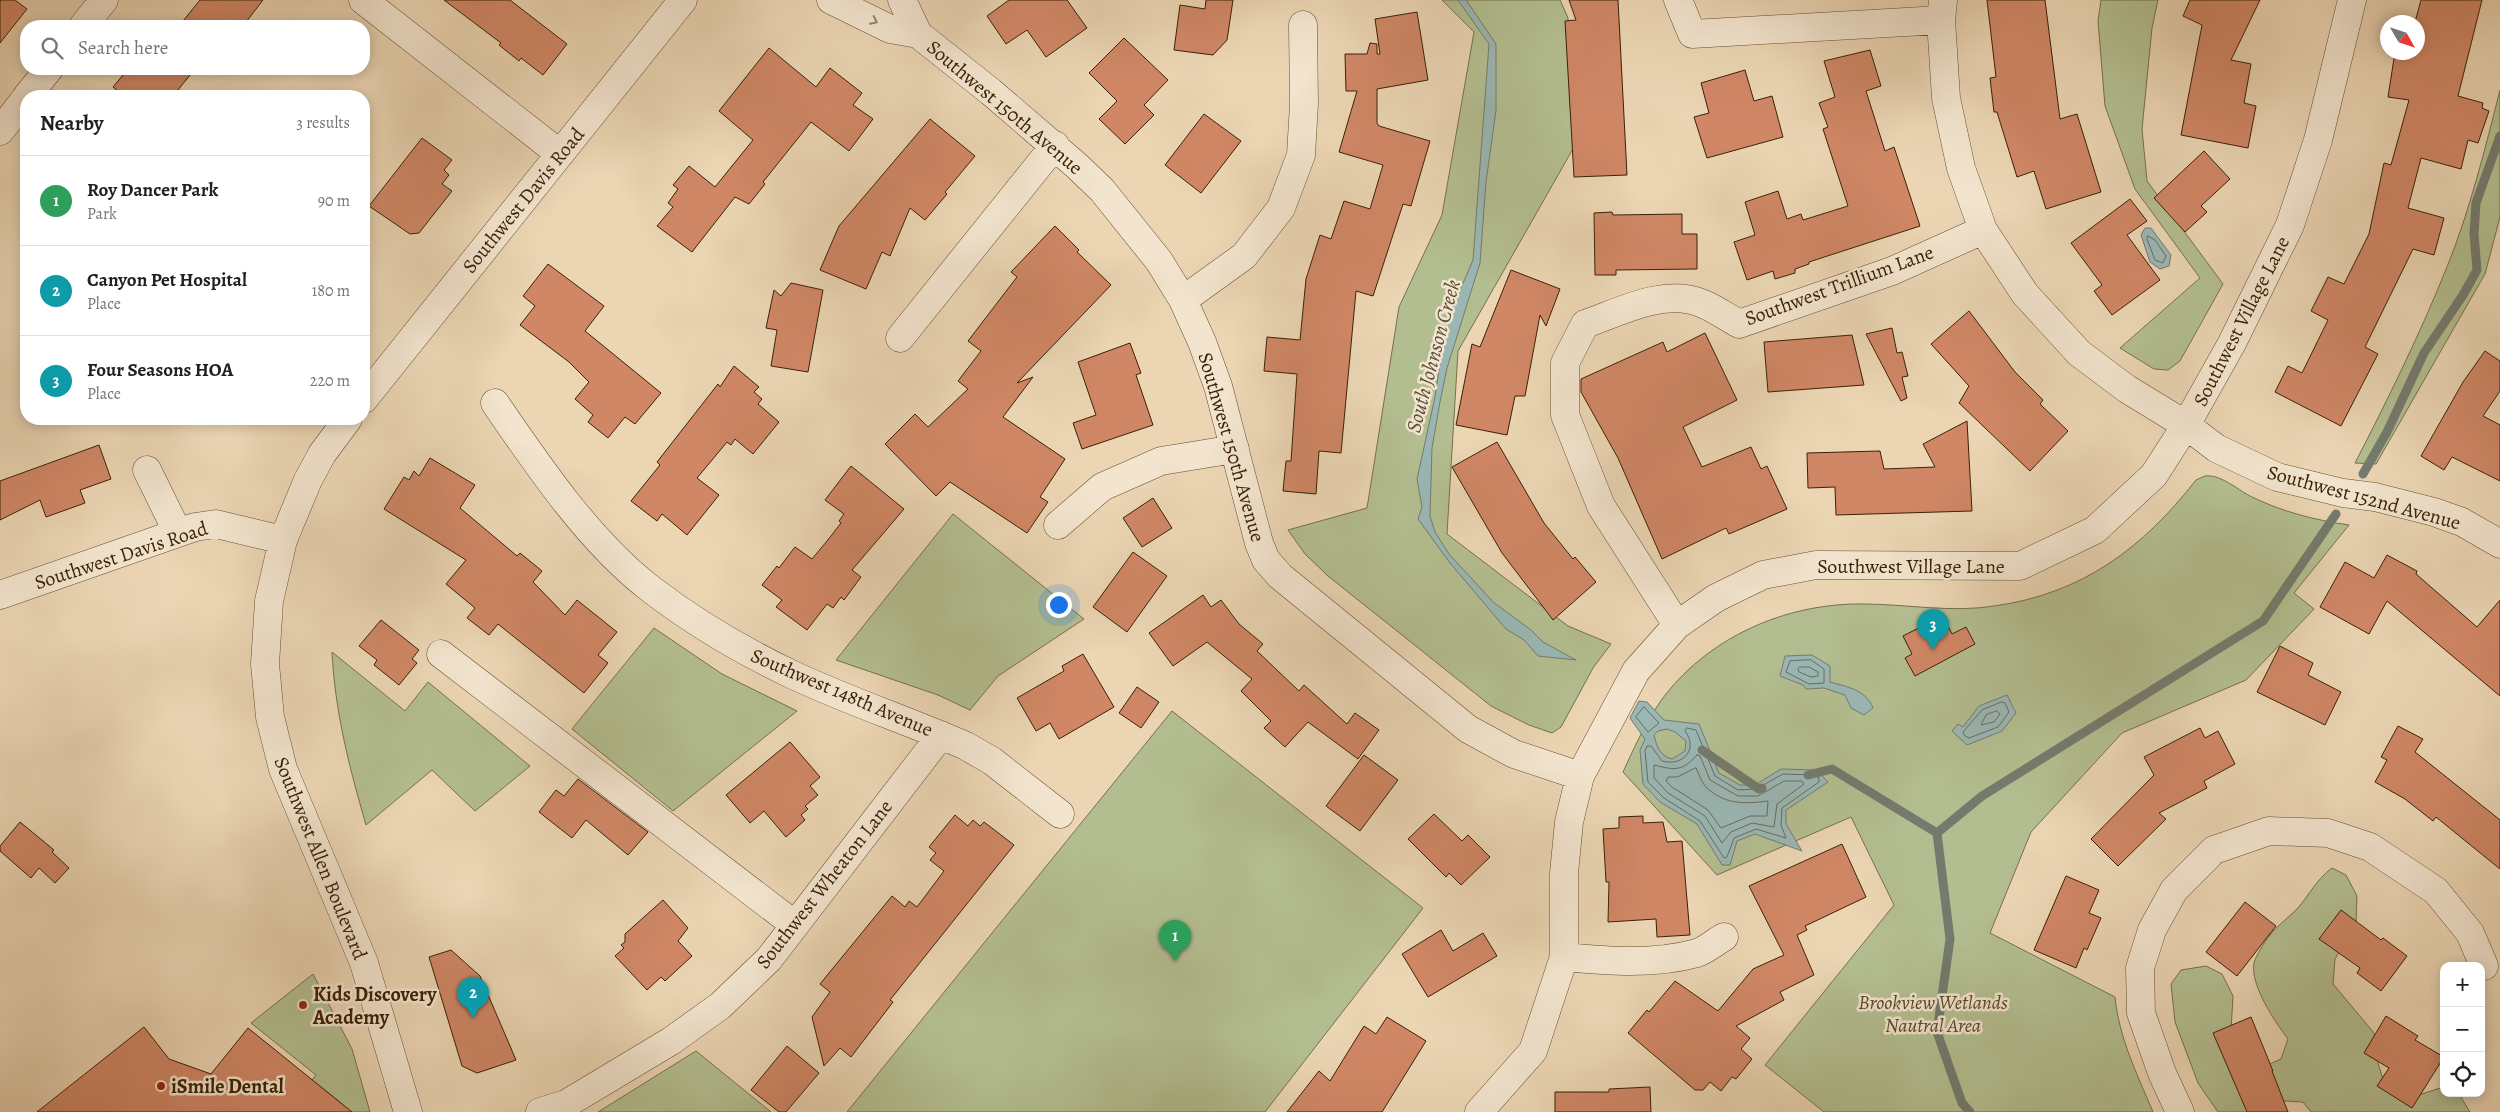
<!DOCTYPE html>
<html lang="en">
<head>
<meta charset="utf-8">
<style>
	body { margin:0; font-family:Alegreya,serif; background:#f2f2f2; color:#202124 }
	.controls { position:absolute; right:15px; bottom:15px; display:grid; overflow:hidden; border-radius:10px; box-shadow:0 2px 12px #0003 }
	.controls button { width:45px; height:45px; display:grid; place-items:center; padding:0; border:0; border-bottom:1px solid #e0e0e0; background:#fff; color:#202124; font:25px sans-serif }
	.compass { position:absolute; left:2380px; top:15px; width:45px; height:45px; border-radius:50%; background:#fff; box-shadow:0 2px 12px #0003; rotate:129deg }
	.you { position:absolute; left:1058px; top:604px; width:18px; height:18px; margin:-12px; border:4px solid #fff; border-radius:50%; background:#1a73e8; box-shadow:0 0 0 8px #1a73e833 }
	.badge { display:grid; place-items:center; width:32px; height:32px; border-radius:50%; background:#8f2418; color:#fff; font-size:16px; font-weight:700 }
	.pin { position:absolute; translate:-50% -41px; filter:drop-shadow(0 1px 2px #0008) }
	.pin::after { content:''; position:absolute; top:26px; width:18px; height:15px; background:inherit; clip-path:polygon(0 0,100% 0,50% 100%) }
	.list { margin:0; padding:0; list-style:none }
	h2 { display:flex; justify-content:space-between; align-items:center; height:65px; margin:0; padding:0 20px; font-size:21px }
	h2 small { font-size:16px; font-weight:400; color:#757577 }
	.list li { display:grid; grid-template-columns:32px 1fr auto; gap:15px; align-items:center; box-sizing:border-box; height:90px; padding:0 20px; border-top:1px solid #e0e0e0 }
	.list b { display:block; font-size:19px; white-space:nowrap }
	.list p { margin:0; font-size:16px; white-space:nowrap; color:#757577 }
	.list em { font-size:16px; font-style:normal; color:#757577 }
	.icon { flex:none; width:28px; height:28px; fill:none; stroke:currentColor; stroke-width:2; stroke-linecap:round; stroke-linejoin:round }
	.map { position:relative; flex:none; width:2500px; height:1112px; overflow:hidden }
	.search { position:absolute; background:#fff; box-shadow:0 2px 12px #0003; left:20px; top:20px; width:350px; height:55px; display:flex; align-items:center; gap:12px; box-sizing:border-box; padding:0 18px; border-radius:20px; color:#757577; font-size:19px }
	.panel { position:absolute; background:#fff; box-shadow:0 2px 12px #0003; left:20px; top:90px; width:350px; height:335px; border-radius:20px }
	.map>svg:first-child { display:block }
	.green { fill:#b3be90; stroke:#77704a }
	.water { fill:#9ab7b4; stroke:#747b6e; fill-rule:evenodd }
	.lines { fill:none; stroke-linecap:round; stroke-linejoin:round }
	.shore { stroke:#6a6c5c; stroke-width:1 }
	.stream { stroke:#747b6e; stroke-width:9 }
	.building { fill:#d08766; stroke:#3b2104 }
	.minor-casing { stroke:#674e30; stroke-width:29 }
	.minor { stroke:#f2e4ce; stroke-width:28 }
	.oneway { stroke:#968269 }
	.poi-dot { fill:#8f2418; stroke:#f2e4ce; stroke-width:2 }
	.labels { text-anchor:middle; stroke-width:5; stroke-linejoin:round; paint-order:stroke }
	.street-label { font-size:20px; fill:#3b2104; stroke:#f2e4ce }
	.poi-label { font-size:20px; font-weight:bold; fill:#3b2104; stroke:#f2e4ce; text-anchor:start }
	.park-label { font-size:20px; font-style:italic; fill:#594827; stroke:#f2e4ce }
	.water-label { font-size:21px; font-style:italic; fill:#584e39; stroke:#f2e4ce }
</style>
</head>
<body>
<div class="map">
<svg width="2500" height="1112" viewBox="0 0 2500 1112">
	<rect width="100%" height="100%" fill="#ebd5b3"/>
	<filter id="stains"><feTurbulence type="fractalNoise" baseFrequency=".004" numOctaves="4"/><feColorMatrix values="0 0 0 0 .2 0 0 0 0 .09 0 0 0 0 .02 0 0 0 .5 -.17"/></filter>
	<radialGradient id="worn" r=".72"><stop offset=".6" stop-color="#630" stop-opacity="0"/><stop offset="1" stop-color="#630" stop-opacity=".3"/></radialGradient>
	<path class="green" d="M1442 0H1560L1568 18 1574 147 1458 351 1447 534 1568 626 1611 644 1593 668 1561 727 1552 733 1529 725 1491 706 1328 576 1305 554 1288 530 1367 508 1399 307 1442 215 1474 32Z
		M2101 0H2158L2152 28 2142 129 2147 181 2223 284 2180 361 2168 370 2154 369 2120 348 2200 278 2135 189 2105 106 2098 21Z
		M2500 90V217L2485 274 2376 464 2355 463C2388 399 2420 334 2447 267 2470 210 2485 149 2500 90Z
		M2205 476C2220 474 2237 489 2250 496 2282 512 2315 520 2349 525L2294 593 2314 609 2246 680 2122 733 2031 832 1990 933 2115 997C2119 1038 2137 1074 2153 1112H1824L1765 1065 1894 905 1851 817 1717 875 1623 772C1634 748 1645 724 1660 702 1706 638 1785 603 1863 604 1906 604 1951 613 1994 606 2082 594 2143 548 2196 480Z
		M953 514 1084 619 998 676 970 710 938 695 836 660Z
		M654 628 722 674 797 711 673 811 572 729Z
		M332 652 405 711 428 682 530 766 475 811 432 770 366 825C349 766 335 712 332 652Z
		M1172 711 1423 908 1265 1112H847Z
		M2332 868 2346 875 2357 896 2356 924 2335 959 2333 984 2374 1033 2378 1063 2385 1086 2407 1099 2440 1088 2444 1089V1093L2459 1094 2470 1112H2311L2303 1102 2285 1101 2260 1112H2218L2198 1083 2175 1022 2171 984 2181 970 2206 966 2222 974 2233 996 2231 1031 2256 1070 2281 1059 2288 1039C2275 1022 2250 985 2254 963 2256 955 2265 942 2269 936 2277 926 2288 918 2297 909 2310 894 2316 880 2332 868Z
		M313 974 352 1049 370 1112H344L340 1102 312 1080 316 1075 251 1023Z
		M696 1051 771 1112H598Z"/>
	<path class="water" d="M1458 0H1466L1496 44V110L1486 182 1480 263 1447 368 1440 402 1432 448 1430 516 1435 532 1449 554 1493 602 1531 630 1543 642 1576 660 1538 656 1524 640 1506 629 1450 563 1418 519 1422 507 1417 479 1435 397 1446 323 1473 260 1489 44Z
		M2145 228H2151L2171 255 2169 266 2160 269 2150 262 2141 235Z
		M1812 655 1830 666V682C1848 687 1866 690 1873 708L1864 715 1851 708 1845 695 1824 688 1806 689 1803 685 1780 676 1785 656Z
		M2007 695 2016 713 2002 731 1967 745 1952 731 1958 724 1963 727 1979 706Z
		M1639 701 1647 702 1664 720 1699 724 1719 773 1740 785H1755L1781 769 1816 770 1828 782 1786 810V824L1802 851 1755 834 1737 841 1730 865H1722L1697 824 1660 802 1643 784 1640 750 1645 739 1630 718ZM1667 729 1675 732 1686 741 1685 751 1672 759C1659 755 1657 747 1654 735L1658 731Z"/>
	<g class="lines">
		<path class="shore" d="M2148 236 2155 240 2166 256 2163 263 2155 260 2147 239Z
			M1811 660 1824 669V683L1809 684 1786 672 1790 661Z
			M1800 667H1809L1818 672V676L1811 677 1799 672 1798 669Z
			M2002 702 2005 703 2009 712 1998 727 1969 738 1964 735 1963 732 1982 710Z
			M1644 707 1659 723 1648 732 1636 717Z
			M1997 711 2000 714 1994 722 1981 725 1986 715Z
			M1687 728 1696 730 1715 776 1738 790 1756 789 1783 774 1814 775 1819 778V782L1782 808 1781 825 1786 838 1756 829 1734 838 1727 857 1724 858 1700 821 1664 798 1648 782 1645 751 1647 746H1651L1662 761C1683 767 1699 749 1685 731Z
			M1697 755 1700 756 1710 780 1738 796H1758L1784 781H1802L1804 784 1777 804 1774 827 1752 823 1731 832 1722 843 1705 816 1668 793 1654 778V765C1674 770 1682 772 1697 755Z
			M1696 768C1699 774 1701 781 1705 786 1724 805 1744 804 1768 801L1767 816H1750L1721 828 1708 810 1672 787 1666 781 1668 777H1677Z"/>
		<path class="stream" d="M2363 474 2387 432 2424 353 2463 295 2477 270 2474 234 2476 203 2500 136
			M1702 750 1759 789 1762 788
			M1808 775 1832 769 1937 833 1950 939 1937 1032 1962 1103 1970 1112
			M1937 833 1982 796 2263 621 2336 514"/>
	</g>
	<path class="building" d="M0 0H15L27 9 0 43Z
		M200 0H263L243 26H179Z
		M444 0H510L567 44 543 75 521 58 519 61 499 45 501 43Z
		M1009 0H1067L1087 28 1046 57 1027 30 1006 44 987 16Z
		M1206 0H1233L1227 40 1213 55 1174 50 1180 5 1205 9Z
		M1569 0H1618L1627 175 1574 177 1565 21 1576 20Z
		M1987 0H2045L2060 119 2077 114 2101 192 2046 209 2034 171 2017 177 1997 112H1994L1990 78 1996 77Z
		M2190 0H2260L2231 60 2251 64 2244 103 2256 106 2248 148 2181 135 2202 25 2183 16Z
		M2421 0H2482L2458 96 2483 103 2482 108 2489 111 2478 143 2468 140 2461 169 2421 158 2408 208 2444 218 2434 255 2413 249 2365 347 2378 354 2341 426 2275 392 2288 366 2302 373 2328 320 2311 311 2328 277 2344 284 2369 234 2384 163 2391 165 2409 100 2388 97 2395 52H2418V22H2415Z
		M1417 12 1428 80 1377 89V123L1379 126 1430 141 1411 206 1403 204 1373 296 1356 291 1341 453 1319 451 1316 494 1283 491 1286 461H1291L1297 374 1264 371 1267 337 1300 340 1306 279 1320 235 1331 239 1344 201 1370 209 1383 165 1339 152 1357 91H1346L1345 54H1367L1370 43 1377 44V54H1380L1375 19Z
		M1124 38 1168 80 1144 105 1154 115 1125 144 1099 119 1117 101 1089 73Z
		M769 48 816 87 830 68 862 93 853 105 873 119 849 151 811 122 763 182 765 184 749 204 735 197 692 252 657 226 673 207 668 203 678 189 673 185 689 166 715 187 753 140 719 111Z
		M1870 50 1881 86 1866 91 1885 151 1894 147 1920 226 1809 262V264L1795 269V273L1775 279 1773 271 1747 280 1734 242 1755 235 1745 202 1778 191 1787 219 1801 214 1803 220 1848 206 1823 129 1828 127 1819 103 1835 97 1824 61Z
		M128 69H195L173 96H124L113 87Z
		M1745 70 1754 101 1772 96 1783 137 1707 158 1694 117 1709 113 1701 83Z
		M1204 114 1241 141 1201 193 1165 165Z
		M930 119 975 156 945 192 947 194 925 220 910 208 890 256 882 252 866 289 820 270 839 226Z
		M422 138 452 160 444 170 449 175 442 184 452 191 419 233 410 234 369 206Z
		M2204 151 2230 179 2201 206 2207 212 2185 232 2154 198Z
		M2130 199 2147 221 2127 235 2160 280 2112 315 2094 291 2102 285 2071 243Z
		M1612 212 1613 215 1682 214V234H1697V269L1616 270V275H1595L1594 213Z
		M1055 226 1079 250 1077 252 1111 285 1017 383 1033 377 1003 417 1065 459 1040 497 1048 502 1027 533 950 482 936 496 885 444 915 414 928 427 968 389 958 381 981 351 968 341 1017 277 1011 272Z
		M548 264 604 306 585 331 661 393 635 424 625 417 608 438 588 422 593 415 575 399 589 382 569 362 520 325 535 306 523 296Z
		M1511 270 1560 289 1546 326 1540 315 1525 396H1515L1507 435 1456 425 1472 344 1480 347Z
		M791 283 823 290 808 372 771 366 777 330 766 328 774 290 781 296Z
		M1969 311 2015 372 2043 400 2040 404 2068 431 2030 471 1959 403 1969 386 1931 344Z
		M1892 328 1897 353 1902 352 1908 376 1902 377 1907 398 1901 401 1866 334Z
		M1705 333 1737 400 1683 427 1702 467 1751 447 1761 469 1767 466 1787 509 1729 534 1726 528 1662 559 1618 458 1581 392V379L1663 342 1667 352Z
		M1852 335 1864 385 1768 392 1764 342Z
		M1130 343 1141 373 1136 375 1153 425 1082 449 1073 423 1096 415 1078 362Z
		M2485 351 2500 361V391L2483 416 2500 425V481L2452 457 2444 470 2421 456 2463 382Z
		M734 366 759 387 754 392 762 399 758 404 779 422 753 454 735 439 731 445 727 442 697 478 719 495 687 535 662 514 657 521 631 501 660 465 657 462 718 384 720 387Z
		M1967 421 1972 511 1836 515 1835 487 1808 488 1807 453 1880 451 1884 469 1935 467 1923 444Z
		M1497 442 1544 523 1573 559 1575 557 1596 582 1553 620 1502 553 1452 467Z
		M99 445 111 479 80 490 85 503 46 517 40 500 0 520V481Z
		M430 458 475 485 460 508 517 556 520 553 542 571 533 582 565 615 577 600 617 632 598 655 608 663 584 693 498 624 489 635 467 618 475 608 446 584 466 560 384 509 404 477 409 480 414 471 419 476Z
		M851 466 904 509 852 570 861 577 844 600 841 597 833 608 827 604 807 630 776 607 782 600 762 585 777 566 779 568 795 547 812 559 827 541 841 523 839 521 844 514 825 500Z
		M1153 498 1172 528 1142 547 1123 518Z
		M1133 552 1167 576 1127 632 1093 607Z
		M2387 555 2417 571 2416 574 2477 627 2500 600V696L2387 601 2369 634 2320 607 2345 562 2374 578Z
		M1203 595 1211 607 1221 600 1239 624 1263 644 1257 651 1299 691 1304 685 1347 724 1355 713 1379 730 1358 759 1308 722 1285 747 1264 728 1271 721 1241 691 1252 679 1207 642 1173 666 1149 633Z
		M1936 619 1949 628 1952 634 1966 627 1975 644 1915 676 1905 658 1912 654 1903 636Z
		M381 620 419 650 412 659 417 663 399 685 374 665 377 660 359 646Z
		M2280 646 2313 663 2308 675 2341 692 2325 725 2257 692Z
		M1083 654 1114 707 1059 739 1050 723 1036 731 1017 698 1064 671 1062 666Z
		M1137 687 1159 702 1141 728 1119 713Z
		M2398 726 2423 739 2415 752 2500 820V869L2436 817 2433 821 2405 799 2375 782 2387 760 2381 757Z
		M2200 728 2205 738 2218 731 2235 764 2204 781 2207 788 2159 813 2166 819 2118 866 2091 839 2154 775 2144 757Z
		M790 742 820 777 810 786 818 795 805 806 808 809 801 815 805 820 786 837 764 811 750 823 726 795Z
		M1364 755 1398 780 1360 831 1326 806Z
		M578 779 648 832 628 855 586 820 572 838 539 812 556 790 564 796Z
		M1434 814 1462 841 1468 835 1490 857 1461 885 1449 873 1446 877 1408 839Z
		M955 815 968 826 973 820 980 826 984 822 1014 845 890 1000 893 1002 851 1057 840 1048 824 1066 812 1017 830 992 820 984 892 896 905 907 909 901 917 907 944 871 930 860 936 853 929 847Z
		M1643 816V823L1663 822 1667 842 1682 841 1690 935 1657 937 1656 919 1608 922 1609 882H1606L1603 829 1619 828V817Z
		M20 822 54 850 52 852 69 868 55 883 39 868 31 878 0 851V846Z
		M1842 844 1866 897 1805 926 1807 930 1797 935 1814 975 1780 992 1784 1000 1736 1026 1750 1038 1741 1049 1752 1059 1736 1079 1732 1077 1721 1091 1710 1082 1703 1090H1695L1628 1033 1647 1010 1649 1012 1675 981 1718 1011 1753 969 1784 955 1749 886Z
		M2066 876 2099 890 2089 913 2101 918 2087 950 2084 948 2076 968 2034 950Z
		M663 900 688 928 678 941 692 956 665 981 661 977 647 990 615 956 624 948 621 945 625 942V934Z
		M2245 902 2276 926 2237 976 2206 952Z
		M2341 910 2381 940 2383 938 2407 956 2381 991 2357 973 2360 968 2319 939Z
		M1441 930 1453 951 1483 933 1497 956 1428 997 1402 954Z
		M451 950 480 976 516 1060 477 1073 462 1066 429 957Z
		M2386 1016 2418 1036 2415 1040 2444 1057 2412 1108 2377 1086 2389 1068 2364 1053Z
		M1387 1017 1426 1041 1382 1112H1287L1319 1071 1330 1081 1364 1026 1376 1034Z
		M2251 1017 2273 1071H2272L2288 1112H2247L2213 1033Z
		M144 1027 169 1059 211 1074 248 1028 352 1112H37Z
		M787 1046 819 1073 786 1112H779L751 1090Z
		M1650 1087 1651 1112H1555V1092H1609V1089Z"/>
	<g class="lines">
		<defs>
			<path id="minor" d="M363 0 560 154
				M831 0 890 29 918 34
				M902 0 918 34 991 92 1077 166 1102 190 1159 261 1183 300 1202 342 1218 386 1259 543 1266 560 1280 576 1468 729 1514 754 1580 776
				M1678 0 1692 34 1941 20
				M1943 0 1941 20 1946 98 1961 168 1983 230 2025 294 2079 353 2127 389 2186 425 2216 448 2277 477 2343 493 2375 497 2434 512 2462 522 2500 544
				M83 26 104 0
				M27 96 49 69
				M0 131 26 98
				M1183 300 1244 256 1281 208 1301 155 1304 104 1303 25
				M900 338 1055 145
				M364 399 683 0
				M495 403C538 466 591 544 652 590 695 623 743 651 791 674 848 701 909 721 966 746L992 761 1060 814
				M348 419 322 454 308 480 283 540 269 601 265 664 270 717 283 769 364 963 408 1112
				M147 470 178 533
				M1058 525 1102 487 1161 461 1235 449
				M0 595 195 527 216 524 283 540
				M1677 625 1601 506 1565 415V363L1585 324C1620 312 1664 288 1701 303 1714 308 1727 317 1739 324L1892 271 1983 230
				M441 654 795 925
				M1564 957C1608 961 1654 965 1697 953 1706 950 1715 942 1724 937
				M540 1112 566 1104 671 1041 720 1006 769 959 941 735
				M1479 1112 1533 1051 1564 957V873L1569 822 1580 776 1636 671 1677 625 1716 598 1763 575 1816 565 2020 566 2095 530 2154 475 2186 425 2232 343 2290 225 2318 140 2352 0
				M2180 1112 2162 1073 2141 1013 2140 968 2152 930 2174 890 2214 850 2269 831 2328 833 2370 847 2436 891 2470 933 2484 966"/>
		</defs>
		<use href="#minor" class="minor-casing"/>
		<use href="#minor" class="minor"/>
	</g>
	<defs><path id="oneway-chevron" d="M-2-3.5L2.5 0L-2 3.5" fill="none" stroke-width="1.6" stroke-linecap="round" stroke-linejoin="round" transform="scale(1.25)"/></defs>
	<use class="oneway" href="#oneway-chevron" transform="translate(874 21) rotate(26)"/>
	<g class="poi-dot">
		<circle cx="303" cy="1005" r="5"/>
		<circle cx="161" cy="1086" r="5"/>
	</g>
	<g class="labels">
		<g class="street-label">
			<text transform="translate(1005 107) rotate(40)" y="7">Southwest 150th Avenue</text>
			<text transform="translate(523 200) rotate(-51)" y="7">Southwest Davis Road</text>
			<text transform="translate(1839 285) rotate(-20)" y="7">Southwest Trillium Lane</text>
			<text transform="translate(2241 321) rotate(-63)" y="7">Southwest Village Lane</text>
			<text transform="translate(1232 447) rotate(74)" y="7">Southwest 150th Avenue</text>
			<text transform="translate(2364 497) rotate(15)" y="7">Southwest 152nd Avenue</text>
			<text transform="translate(121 555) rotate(-18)" y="7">Southwest Davis Road</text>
			<text x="1911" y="573">Southwest Village Lane</text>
			<text transform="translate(842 692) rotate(23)" y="7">Southwest 148th Avenue</text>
			<text transform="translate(321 858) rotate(68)" y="7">Southwest Allen Boulevard</text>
			<text transform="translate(824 884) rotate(-52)" y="7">Southwest Wheaton Lane</text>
		</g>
		<g class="poi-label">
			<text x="313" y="1001">Kids Discovery<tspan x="313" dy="23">Academy</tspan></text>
			<text x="171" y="1093">iSmile Dental</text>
		</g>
		<g class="park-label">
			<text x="1933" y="1009">Brookview Wetlands<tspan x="1933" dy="23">Nautral Area</tspan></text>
		</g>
		<g class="water-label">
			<text transform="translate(1433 356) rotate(-75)" y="7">South Johnson Creek</text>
		</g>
	</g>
	<rect width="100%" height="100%" filter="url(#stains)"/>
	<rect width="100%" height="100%" fill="url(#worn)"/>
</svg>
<div class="controls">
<button>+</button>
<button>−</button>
<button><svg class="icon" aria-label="locate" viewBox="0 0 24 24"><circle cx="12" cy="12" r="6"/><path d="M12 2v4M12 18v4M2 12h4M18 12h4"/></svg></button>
</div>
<svg class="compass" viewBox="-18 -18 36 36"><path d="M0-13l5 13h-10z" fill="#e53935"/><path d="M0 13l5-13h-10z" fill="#757577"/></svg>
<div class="you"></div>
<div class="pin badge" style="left:1175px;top:961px;background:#2e9e5b">1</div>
<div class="pin badge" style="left:473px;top:1018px;background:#0f9aa8">2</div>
<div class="pin badge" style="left:1933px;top:650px;background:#0f9aa8">3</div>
<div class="search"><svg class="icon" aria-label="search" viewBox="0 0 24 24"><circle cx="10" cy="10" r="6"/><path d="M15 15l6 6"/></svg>Search here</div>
<section class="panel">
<h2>Nearby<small>3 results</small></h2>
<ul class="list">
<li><span class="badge" style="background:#2e9e5b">1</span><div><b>Roy Dancer Park</b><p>Park</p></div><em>90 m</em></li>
<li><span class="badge" style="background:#0f9aa8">2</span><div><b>Canyon Pet Hospital</b><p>Place</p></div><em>180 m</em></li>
<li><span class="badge" style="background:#0f9aa8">3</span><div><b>Four Seasons HOA</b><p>Place</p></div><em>220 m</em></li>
</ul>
</section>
</div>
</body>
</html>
